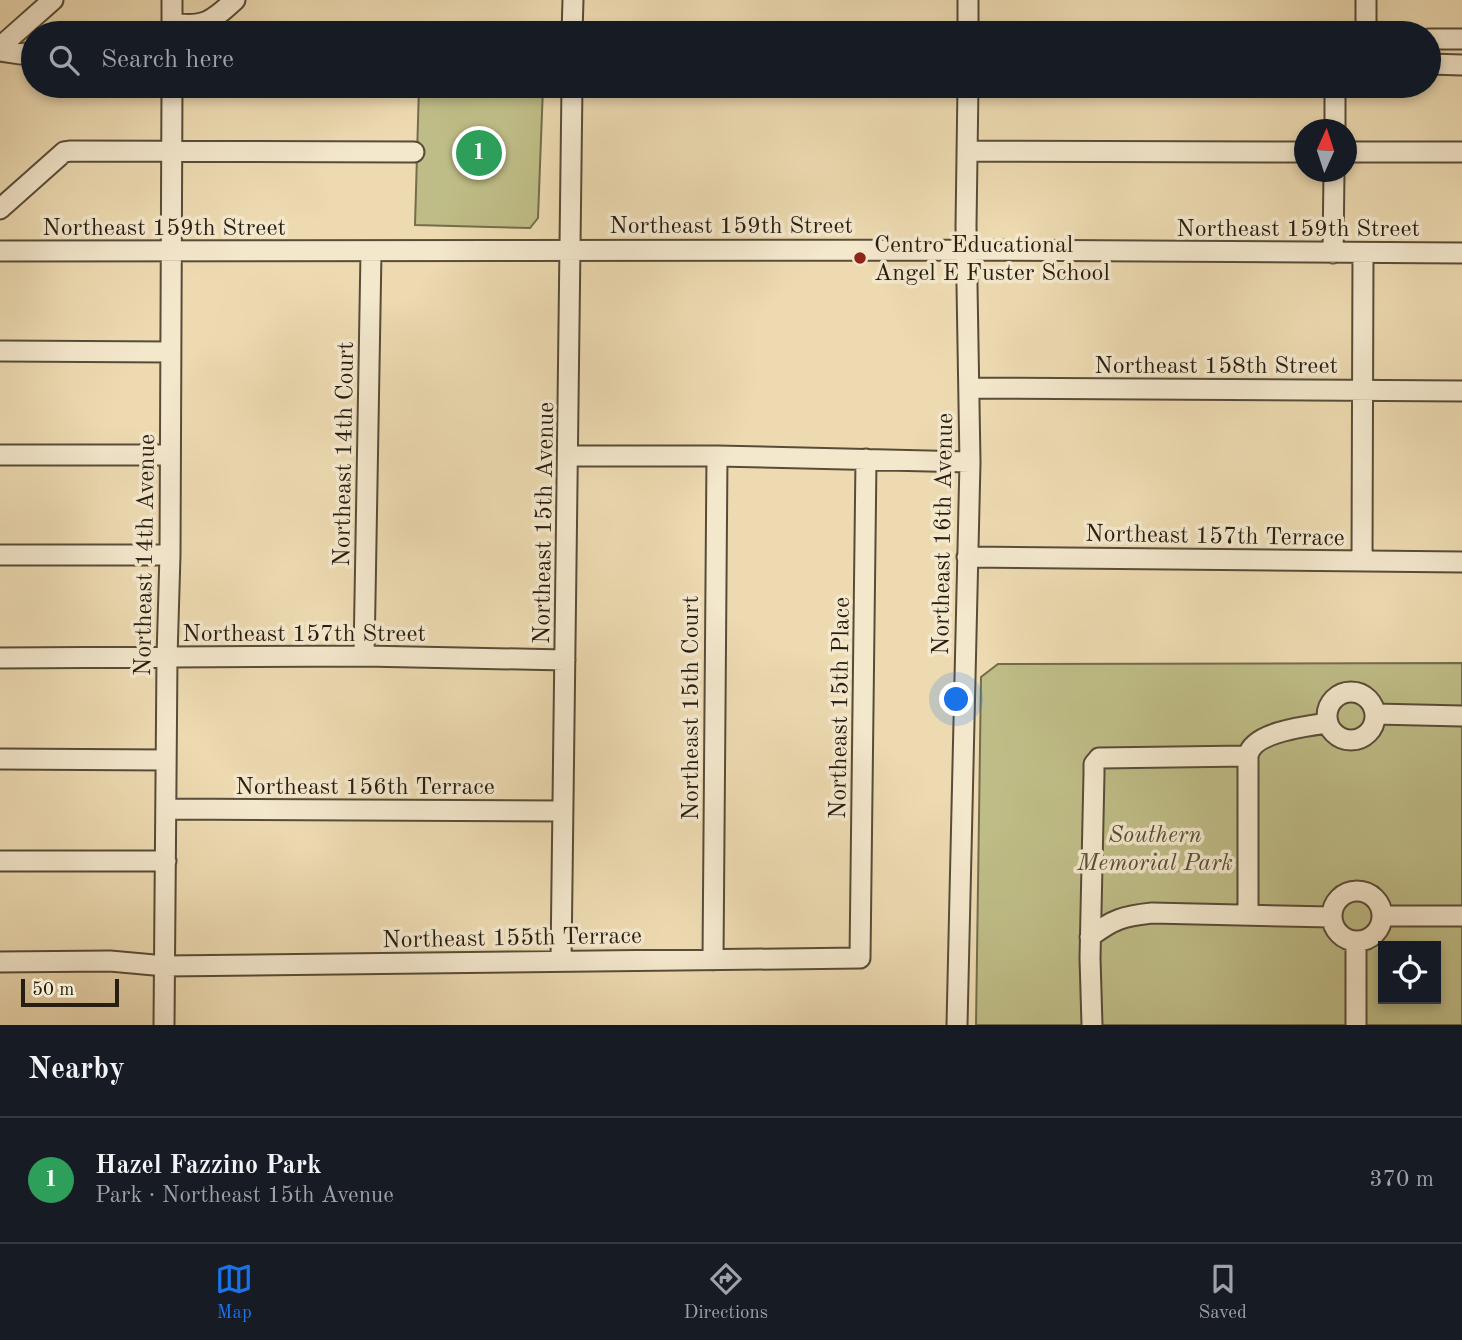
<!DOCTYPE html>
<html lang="en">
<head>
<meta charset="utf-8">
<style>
	body { margin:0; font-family:"Old Standard TT",serif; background:#242831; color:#f1f3f6 }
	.controls { position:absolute; right:21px; bottom:21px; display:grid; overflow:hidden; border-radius:0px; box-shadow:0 4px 10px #0003 }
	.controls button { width:63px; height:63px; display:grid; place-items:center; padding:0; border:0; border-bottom:2px solid #363941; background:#171b24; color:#f1f3f6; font:35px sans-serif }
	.compass { position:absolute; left:1294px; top:119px; width:63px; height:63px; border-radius:50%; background:#171b24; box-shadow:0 4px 10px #0003; rotate:3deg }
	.scale { position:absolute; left:21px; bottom:18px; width:98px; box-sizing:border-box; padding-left:7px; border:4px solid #271d11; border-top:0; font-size:19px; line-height:24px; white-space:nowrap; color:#271d11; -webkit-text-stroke:5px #f3e7cc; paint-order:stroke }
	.you { position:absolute; left:957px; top:700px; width:24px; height:24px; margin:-18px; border:5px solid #fff; border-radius:50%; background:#1a73e8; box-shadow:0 0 0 10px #1a73e833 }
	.badge { display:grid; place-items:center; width:46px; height:46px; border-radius:50%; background:#1a73e8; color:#fff; font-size:23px; font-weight:700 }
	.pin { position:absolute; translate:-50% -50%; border:4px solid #fff; box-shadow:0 2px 7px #0006 }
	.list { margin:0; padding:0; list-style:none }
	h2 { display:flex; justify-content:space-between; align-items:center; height:91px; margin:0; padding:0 28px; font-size:30px }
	h2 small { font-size:23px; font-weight:400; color:#9ea1a6 }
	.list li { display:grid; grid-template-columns:46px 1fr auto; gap:21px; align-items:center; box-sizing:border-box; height:126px; padding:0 28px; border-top:2px solid #363941 }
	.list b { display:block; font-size:26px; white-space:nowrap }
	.list p { margin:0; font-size:23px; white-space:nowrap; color:#9ea1a6 }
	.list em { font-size:23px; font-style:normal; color:#9ea1a6 }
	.icon { flex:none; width:38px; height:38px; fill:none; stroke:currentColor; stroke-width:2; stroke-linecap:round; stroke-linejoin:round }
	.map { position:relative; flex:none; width:1462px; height:1025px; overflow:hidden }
	.search { position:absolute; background:#171b24; box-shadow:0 4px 10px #0003; left:21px; right:21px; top:21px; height:77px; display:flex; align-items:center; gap:18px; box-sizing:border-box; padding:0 24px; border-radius:38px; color:#9ea1a6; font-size:26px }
	.sheet { height:217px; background:#171b24 }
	nav { display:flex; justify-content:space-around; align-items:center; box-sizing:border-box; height:98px; border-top:2px solid #363941; background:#171b24; font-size:19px; color:#9ea1a6 }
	nav a { display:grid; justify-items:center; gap:4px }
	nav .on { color:#1a73e8 }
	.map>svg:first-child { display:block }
	.green { fill:#bfbd87; stroke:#736d4c; stroke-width:2; fill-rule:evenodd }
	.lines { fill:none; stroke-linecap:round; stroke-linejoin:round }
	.minor-casing { stroke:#584c39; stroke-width:23 }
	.minor { stroke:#f3e7cc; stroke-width:19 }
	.poi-dot { fill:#8f2418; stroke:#f3e7cc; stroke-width:2.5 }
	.labels { text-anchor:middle; stroke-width:7; stroke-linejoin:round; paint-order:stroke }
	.street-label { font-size:24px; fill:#271d11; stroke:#f3e7cc }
	.poi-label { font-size:24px; fill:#271d11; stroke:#f3e7cc; text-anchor:start }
	.park-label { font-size:24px; font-style:italic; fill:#554d34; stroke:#f3e7cc }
</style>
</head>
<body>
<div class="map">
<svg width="1462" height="1025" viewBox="0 0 1462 1025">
	<rect width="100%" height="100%" fill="#eddab1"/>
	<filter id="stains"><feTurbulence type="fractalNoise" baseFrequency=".00286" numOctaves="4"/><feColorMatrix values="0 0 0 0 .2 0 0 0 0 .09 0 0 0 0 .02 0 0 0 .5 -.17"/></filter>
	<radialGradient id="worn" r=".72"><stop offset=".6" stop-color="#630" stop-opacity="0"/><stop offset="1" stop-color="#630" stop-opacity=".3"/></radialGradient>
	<path class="green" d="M419 86 543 87 538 218 530 228 415 225Z
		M1462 663V1025H976L981 677 998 664ZM1383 946H1436V999H1383Z"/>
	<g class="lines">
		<defs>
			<path id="minor" d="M172 0V33
				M172 23C204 28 212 21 235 0
				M572 33 573 0
				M968 33V0
				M1366 33V0
				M1429 39H1462
				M0 47 53 0
				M0 51 20 54 33 52
				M1429 64 1462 65
				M1335 130V86
				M967 151 1304 152
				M1346 152H1462
				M0 209 64 152 71 151 414 152
				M0 251 966 250 1462 253
				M1333 253 1334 172
				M0 351 170 352
				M970 388 1462 391
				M0 455H169
				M568 456H717L970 462
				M0 555H170
				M967 557 1462 562
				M1362 561 1363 253
				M364 656 371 252
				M0 658 364 656 565 660
				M1327 716a24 24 0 1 1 48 0a24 24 0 1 1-48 0Z
				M1375 714 1462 716
				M1248 756V915
				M0 759 166 760
				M166 809 563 811
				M0 861H166
				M1332 916a25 25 0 1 1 50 0a25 25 0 1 1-50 0Z
				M1382 916H1462
				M1090 937C1113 919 1124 916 1152 913L1331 917
				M713 960 717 456
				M561 961 572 86
				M0 962 110 961 165 966 860 958 866 459
				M164 1025 167 657 170 555 172 86
				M957 1025 970 462 966 226 968 86
				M1092 1025 1090 958 1094 773V764L1099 758 1248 756C1252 732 1307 726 1328 723
				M1356 1025V941"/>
		</defs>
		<use href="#minor" class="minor-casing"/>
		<use href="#minor" class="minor"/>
	</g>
	<circle class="poi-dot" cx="860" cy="258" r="7"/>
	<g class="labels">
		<g class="street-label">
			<text x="731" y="233">Northeast 159th Street</text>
			<text x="164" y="235">Northeast 159th Street</text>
			<text x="1298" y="236">Northeast 159th Street</text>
			<text x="1216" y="373">Northeast 158th Street</text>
			<text transform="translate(343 454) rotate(-89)" y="8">Northeast 14th Court</text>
			<text transform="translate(543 523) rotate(-89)" y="8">Northeast 15th Avenue</text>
			<text transform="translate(942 534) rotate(-89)" y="8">Northeast 16th Avenue</text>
			<text transform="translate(1215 535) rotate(1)" y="8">Northeast 157th Terrace</text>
			<text transform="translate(144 555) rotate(-89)" y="8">Northeast 14th Avenue</text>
			<text x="304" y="641">Northeast 157th Street</text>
			<text transform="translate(690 708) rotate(-90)" y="8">Northeast 15th Court</text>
			<text transform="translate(839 708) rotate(-89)" y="8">Northeast 15th Place</text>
			<text x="365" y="794">Northeast 156th Terrace</text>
			<text transform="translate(512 937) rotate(-1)" y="8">Northeast 155th Terrace</text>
		</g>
		<g class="poi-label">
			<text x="874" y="252">Centro Educational<tspan x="874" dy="28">Angel E Fuster School</tspan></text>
		</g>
		<g class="park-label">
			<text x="1155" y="842">Southern<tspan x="1155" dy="28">Memorial Park</tspan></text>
		</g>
	</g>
	<rect width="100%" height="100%" filter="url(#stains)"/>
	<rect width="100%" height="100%" fill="url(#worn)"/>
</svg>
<div class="controls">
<button><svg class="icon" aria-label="locate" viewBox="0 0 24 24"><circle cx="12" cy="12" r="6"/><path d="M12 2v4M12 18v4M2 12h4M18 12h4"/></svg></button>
</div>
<svg class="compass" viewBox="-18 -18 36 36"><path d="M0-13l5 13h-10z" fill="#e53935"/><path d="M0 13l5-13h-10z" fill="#9ea1a6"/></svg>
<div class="scale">50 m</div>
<div class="you"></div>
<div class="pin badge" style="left:479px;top:153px;background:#2e9e5b">1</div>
<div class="search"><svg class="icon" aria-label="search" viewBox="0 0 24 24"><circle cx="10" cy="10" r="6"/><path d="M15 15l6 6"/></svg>Search here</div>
</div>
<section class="sheet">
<h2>Nearby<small></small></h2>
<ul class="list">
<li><span class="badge" style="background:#2e9e5b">1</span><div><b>Hazel Fazzino Park</b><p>Park · Northeast 15th Avenue</p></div><em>370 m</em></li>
</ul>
</section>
<nav>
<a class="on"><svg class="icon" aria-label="map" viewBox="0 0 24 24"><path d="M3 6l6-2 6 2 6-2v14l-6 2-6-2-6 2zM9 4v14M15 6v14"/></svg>Map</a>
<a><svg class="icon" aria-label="directions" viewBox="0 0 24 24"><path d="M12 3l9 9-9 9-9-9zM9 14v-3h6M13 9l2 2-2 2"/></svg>Directions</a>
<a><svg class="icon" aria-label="saved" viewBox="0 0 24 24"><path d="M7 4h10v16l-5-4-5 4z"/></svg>Saved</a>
</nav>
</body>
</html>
